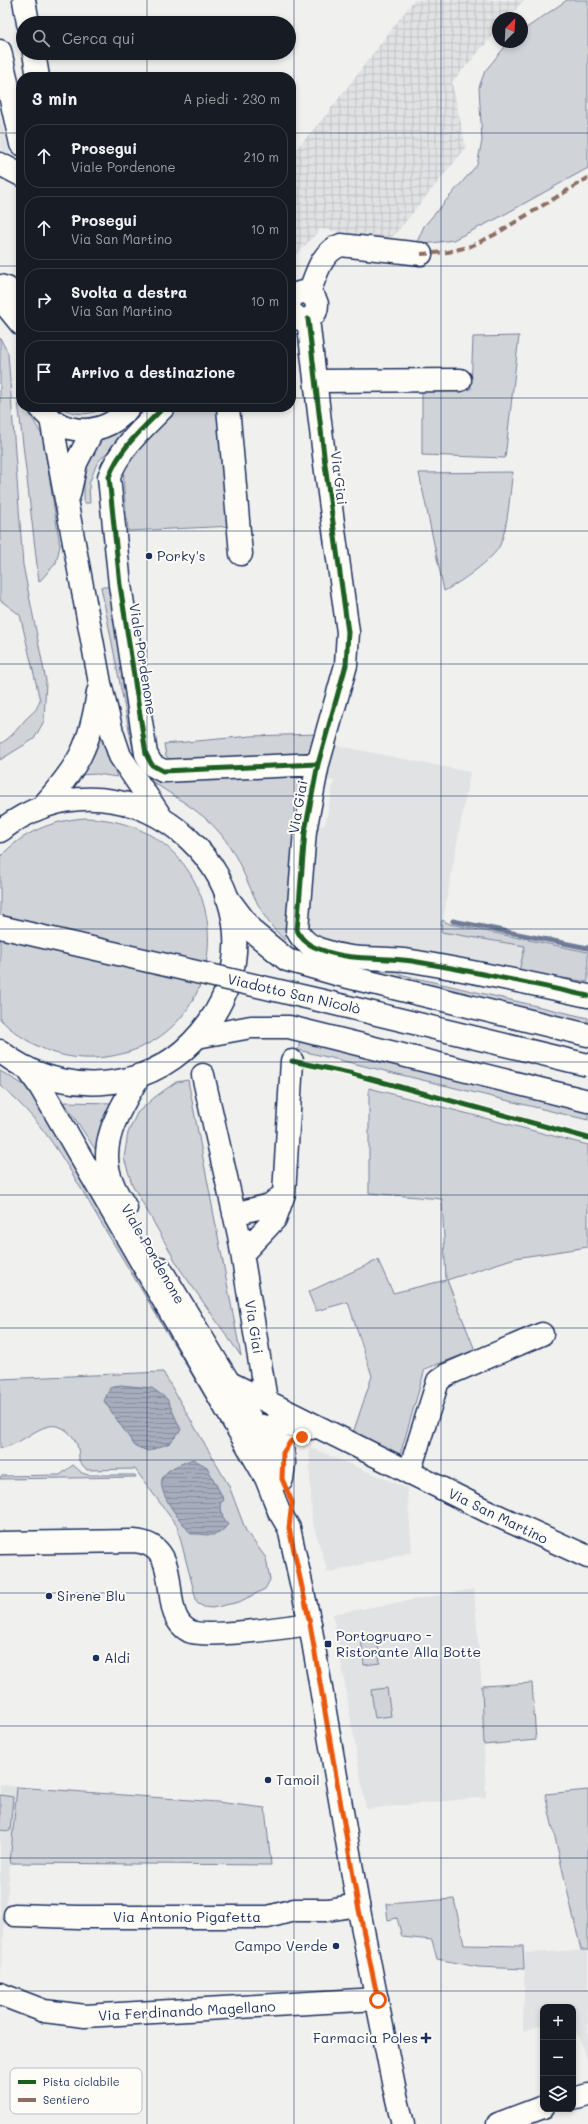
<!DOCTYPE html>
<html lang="it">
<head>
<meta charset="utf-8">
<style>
	body { margin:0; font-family:Mali,sans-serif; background:#242831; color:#f1f3f6 }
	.controls { position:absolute; right:12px; bottom:12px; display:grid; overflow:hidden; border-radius:8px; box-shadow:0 2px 6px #0003 }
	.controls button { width:36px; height:36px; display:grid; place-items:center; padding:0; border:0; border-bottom:1px solid #363941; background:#171b24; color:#f1f3f6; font:20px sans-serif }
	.compass { position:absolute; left:492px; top:12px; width:36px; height:36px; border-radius:50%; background:#171b24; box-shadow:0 2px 6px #0003; rotate:24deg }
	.stop { position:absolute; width:12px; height:12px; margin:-9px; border:3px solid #ea580c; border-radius:50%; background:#fff }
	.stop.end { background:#ea580c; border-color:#fff; box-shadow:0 1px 4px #0008 }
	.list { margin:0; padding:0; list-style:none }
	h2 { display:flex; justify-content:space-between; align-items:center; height:52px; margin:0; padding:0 16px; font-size:17px }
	h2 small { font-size:13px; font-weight:400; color:#9ea1a6 }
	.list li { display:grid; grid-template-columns:26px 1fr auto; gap:12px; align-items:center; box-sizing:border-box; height:64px; margin:0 8px 8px; padding:0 8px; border:1px solid #363941; border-radius:16px }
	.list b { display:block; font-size:15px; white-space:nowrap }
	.list p { margin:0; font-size:13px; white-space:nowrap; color:#9ea1a6 }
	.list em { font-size:13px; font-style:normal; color:#9ea1a6 }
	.icon { flex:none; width:22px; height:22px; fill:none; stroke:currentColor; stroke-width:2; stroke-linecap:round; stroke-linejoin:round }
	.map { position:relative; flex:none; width:588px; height:2124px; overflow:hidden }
	.search { position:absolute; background:#171b24; box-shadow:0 2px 6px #0003; left:16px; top:16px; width:280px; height:44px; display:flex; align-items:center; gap:10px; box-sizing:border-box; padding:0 14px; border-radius:22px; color:#9ea1a6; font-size:15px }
	.panel { position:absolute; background:#171b24; box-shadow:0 2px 6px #0003; left:16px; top:72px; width:280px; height:340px; border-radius:16px }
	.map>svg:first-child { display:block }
	.built { fill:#e0e2e3 }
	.industrial { fill:url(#industrial-grid) }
	.green { fill:#d0d3d8; stroke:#76819b }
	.water { fill:url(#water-rules); stroke:#6f7b97 }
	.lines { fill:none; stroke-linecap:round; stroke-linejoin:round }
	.stream { stroke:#6f7b97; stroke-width:5 }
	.minor-casing { stroke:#1b2f5e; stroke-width:25 }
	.major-casing { stroke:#1b2f5e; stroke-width:25 }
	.highway-casing { stroke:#1b2f5e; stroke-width:25 }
	.minor { stroke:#fdfcf7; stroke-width:22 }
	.major { stroke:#fdfcf7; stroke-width:22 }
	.highway { stroke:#fdfcf7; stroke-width:22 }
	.highway-bridge-casing { stroke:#1b2f5e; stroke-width:25; stroke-linecap:butt }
	.highway-bridge { stroke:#fdfcf7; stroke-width:22 }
	.quiet { stroke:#8d6e63; stroke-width:4; stroke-dasharray:8 4; stroke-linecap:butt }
	.cycleway-casing { stroke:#fdfcf7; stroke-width:8 }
	.cycleway { stroke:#1b5e20; stroke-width:5 }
	.route { stroke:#ea580c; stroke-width:5 }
	.grid { fill:none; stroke:#1b2f5e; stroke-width:1; stroke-opacity:0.55 }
	.poi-dot { fill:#1b2f5e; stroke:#fdfcf7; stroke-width:1.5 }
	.labels { text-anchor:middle; stroke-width:4; stroke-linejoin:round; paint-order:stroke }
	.street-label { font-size:14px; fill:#1b2f5e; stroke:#fdfcf7 }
	.poi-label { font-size:14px; fill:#1b2f5e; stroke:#fdfcf7; text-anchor:start }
	.key { fill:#fdfcf7; stroke:#b9bec9; stroke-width:1 }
	.key-label { font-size:11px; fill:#1b2f5e }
</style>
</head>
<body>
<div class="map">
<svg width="588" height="2124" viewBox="0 0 588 2124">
	<defs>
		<pattern id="industrial-grid" width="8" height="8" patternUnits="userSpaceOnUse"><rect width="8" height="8" fill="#e0e2e3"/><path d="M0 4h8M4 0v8" fill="none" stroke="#c0c2c5"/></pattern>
		<pattern id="water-rules" width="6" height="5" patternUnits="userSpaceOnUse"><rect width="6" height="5" fill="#a7adbd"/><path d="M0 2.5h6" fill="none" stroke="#878d9d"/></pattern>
	</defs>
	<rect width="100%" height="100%" fill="#f0f0ee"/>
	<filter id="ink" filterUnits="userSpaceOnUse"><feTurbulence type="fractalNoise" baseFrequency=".025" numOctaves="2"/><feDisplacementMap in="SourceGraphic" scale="8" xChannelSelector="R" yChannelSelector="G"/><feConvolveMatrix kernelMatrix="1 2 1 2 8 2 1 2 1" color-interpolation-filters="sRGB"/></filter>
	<g filter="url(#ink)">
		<path class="built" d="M0 117 10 154 0 149Z
			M334 745 470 772 441 931 525 946 519 971 359 951 324 942 307 931 316 826 325 825 328 810 334 781 325 779Z
			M309 1447 407 1488 412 1552 328 1573 312 1521Z
			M474 1589 482 1689 486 1797 366 1809 333 1614Z
			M0 1784 17 1787 0 1977Z
			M588 1950V2062L573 2023V2007H543V2025L523 2031 525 1953Z"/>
		<path class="industrial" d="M414 0H524L508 18H498V30L452 82 466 148 391 239 321 229 291 260V155L326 115Z"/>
		<path class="green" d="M567 0H588V168L498 218 453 240 425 244 417 242 424 226 477 165 482 141 479 87 485 71 509 42H522V31Z
			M519 336 505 458 422 455V388L471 389 473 337Z
			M0 338 8 353 23 565 46 681 44 721 34 739 0 760V744C13 736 16 730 25 720 34 710 35 714 40 700L20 615 0 600Z
			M18 402 21 407 28 411 43 437 60 546 56 563 39 582Z
			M60 407H105C91 416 75 416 60 407Z
			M139 407H150L97 463 89 484 90 503H84V468L94 445 116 431Z
			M176 407H217L234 526 128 531C127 514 121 481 125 466 128 457 167 415 176 407Z
			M513 472C509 496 509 523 500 545 494 559 458 584 444 591L419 473Z
			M101 587H110L142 760 133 750Z
			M102 731 117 777 97 774 78 775Z
			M318 734 313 753 173 762 166 756 164 744 251 736Z
			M299 773 306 778 285 940C251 911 249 868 220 833 201 810 171 795 147 778L157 775Z
			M84 818C247 821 249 1049 95 1058 58 1060 25 1044 0 1019V857C23 832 51 821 84 818Z
			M442 920 450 924 588 952V982L519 971 525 946 441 932Z
			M334 966H396L399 974 588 1018V1025Z
			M300 1041 588 1112V1120L298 1050Z
			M0 1071 26 1086 42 1103 212 1394 274 1516 269 1520 259 1489C209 1403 158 1317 106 1231 75 1180 48 1123 0 1086Z
			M188 1080 241 1356 180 1269 132 1184 124 1158 128 1133 137 1113 155 1097 176 1082Z
			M369 1088 588 1145V1247L515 1258 447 1280 475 1350 425 1369 400 1455 353 1433 372 1376 348 1302 316 1311 308 1292 378 1260 393 1293 446 1280 442 1199 369 1193Z
			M64 1102 114 1103 99 1155Z
			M163 1372 229 1486 246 1531 266 1558 270 1580 265 1589 239 1602 212 1608 204 1607 197 1603 177 1526 135 1469 87 1470 79 1461C79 1448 77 1439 67 1431 45 1413 25 1446 0 1448V1379Z
			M73 1465 82 1473 88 1475H135L136 1477 0 1479 1 1476 60 1475Z
			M377 1635 380 1663 364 1665 361 1637Z
			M532 1683 536 1740 484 1745 482 1686Z
			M387 1688 391 1716 375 1718 371 1690Z
			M17 1787 217 1802 265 1808 271 1865 10 1863Z
			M588 1790V1950H581L545 1794Z
			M0 1795 13 1797 10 1831 0 1830Z
			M454 1899 464 1945 523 1946 524 1969 478 1967 437 1959 432 1940 402 1937 397 1918 388 1920 386 1904Z"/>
		<path class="water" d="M120 1385 152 1388 167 1399 181 1430 170 1443 148 1451 135 1446 104 1401 110 1388Z
			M193 1459 207 1467 224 1500 220 1504 223 1517 228 1524C216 1541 208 1533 191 1534 182 1522 153 1490 164 1475 170 1467 184 1463 193 1459Z"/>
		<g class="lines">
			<path class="stream" d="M453 921 588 948"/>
			<defs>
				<path id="minor" d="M0 51 21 144
					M0 164 21 175
					M0 286 7 288 9 293 6 301 0 303
					M309 293C316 275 321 252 341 245L421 254
					M291 299C299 288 313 291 317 304 317 315 310 321 299 319L291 312
					M3 302 21 324
					M308 319 325 464 348 632 346 665 318 764 305 831 297 930C302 941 310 946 322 950 354 962 380 956 412 961 471 971 529 983 588 996
					M317 381 460 380
					M164 407C143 428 119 449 109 477L120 585 146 754 152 765 163 771 318 764
					M228 407 241 554
					M203 1075 239 1235 266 1400
					M284 1194 292 1061
					M234 1214 270 1205 284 1194 275 1219 242 1254
					M230 1383 487 1511 588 1557
					M279 1411 284 1463 282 1479
					M242 1416 246 1423 268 1427 301 1425 311 1428
					M409 1473 438 1381 446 1375 542 1334
					M0 1543 134 1541C188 1545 155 1614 189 1631 204 1639 289 1627 310 1624
					M15 1915 78 1917H268L294 1910H327L358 1905
					M0 1994 44 2011 85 2016 377 1999
					M573 2099 588 2095
					M498 2124 543 2107"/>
				<path id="major" d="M24 0 28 23
					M34 53 38 77
					M40 407C62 438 107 437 129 407
					M51 419 100 683 112 732 120 756 161 817
					M69 495 76 463 93 430
					M42 807C78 766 90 748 98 692
					M0 831C132 729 301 890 209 1022 189 1050 161 1071 128 1079 83 1090 36 1080 0 1051
					M27 1068 41 1088 266 1478 279 1511 289 1528 310 1624 358 1905 394 2087 403 2124
					M126 1208C122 1200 116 1193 113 1184 95 1145 121 1107 140 1075
					M160 1268 254 1424 277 1470"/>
				<path id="highway" d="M0 829H3
					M226 896 253 932 287 960 336 974 588 1035
					M197 1037 251 1027H289L588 1101"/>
			</defs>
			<use href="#minor" class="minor-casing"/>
			<use href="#major" class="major-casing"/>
			<use href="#highway" class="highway-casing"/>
			<use href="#minor" class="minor"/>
			<use href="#major" class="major"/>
			<use href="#highway" class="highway"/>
			<defs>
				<path id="highway-bridge" d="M0 927 323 1001 588 1065"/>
			</defs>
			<use href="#highway-bridge" class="highway-bridge-casing"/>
			<use href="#highway-bridge" class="highway-bridge"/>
			<path class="quiet" d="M421 254 448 252 471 246 494 235 588 178"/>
			<defs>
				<path id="cycleway" d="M308 319 325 464 348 632 346 665 318 764 305 831 297 930C302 941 310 946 322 950 354 962 380 956 412 961 471 971 529 983 588 996
					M164 407C143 428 119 449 109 477L120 585 146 754 152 765 163 771 318 764
					M292 1061 349 1073 588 1138"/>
			</defs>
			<use href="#cycleway" class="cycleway-casing"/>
			<use href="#cycleway" class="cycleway"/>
		</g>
	</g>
	<g class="lines" filter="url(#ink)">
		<path class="route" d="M302 1437 291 1441 283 1453 282 1479 292 1502 289 1528 310 1624 358 1905 378 2000"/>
	</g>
	<path class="grid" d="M147 0V23M294 0V2124M441 0V2124M147 53V77M0 133H21M291 133H588M0 266H21M291 266H588M0 398H21M291 398H588M147 407V2124M0 531H588M0 664H588M0 796H588M0 929H588M0 1062H588M0 1195H588M0 1328H588M0 1460H588M0 1593H588M0 1726H588M0 1858H588M0 1991H588"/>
	<g class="poi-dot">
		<circle cx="149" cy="556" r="4"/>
		<circle cx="49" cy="1596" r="4"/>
		<rect x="324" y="1640" width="8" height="8" rx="2"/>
		<circle cx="96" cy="1658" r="4"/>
		<circle cx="268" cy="1780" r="4"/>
		<circle cx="336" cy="1946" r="4"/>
		<path d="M424 2032h4v4h4v4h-4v4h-4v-4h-4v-4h4z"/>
	</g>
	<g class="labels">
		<g class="street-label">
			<text transform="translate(339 478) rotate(83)" y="5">Via Giai</text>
			<text transform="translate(143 659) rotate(81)" y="5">Viale Pordenone</text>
			<text transform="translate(298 807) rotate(-80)" y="5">Via Giai</text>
			<text transform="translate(294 994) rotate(13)" y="5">Viadotto San Nicolò</text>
			<text transform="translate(153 1254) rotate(60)" y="5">Viale Pordenone</text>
			<text transform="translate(254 1327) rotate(81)" y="5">Via Giai</text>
			<text transform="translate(498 1516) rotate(26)" y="5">Via San Martino</text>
			<text x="187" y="1922">Via Antonio Pigafetta</text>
			<text transform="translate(187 2011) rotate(-3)" y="5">Via Ferdinando Magellano</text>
		</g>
		<g class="poi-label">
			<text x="157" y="561">Porky's</text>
			<text x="57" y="1601">Sirene Blu</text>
			<text x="336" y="1641">Portogruaro -<tspan x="336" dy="16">Ristorante Alla Botte</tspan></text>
			<text x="104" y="1663">Aldi</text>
			<text x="276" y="1785">Tamoil</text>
			<text x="328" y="1951" text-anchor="end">Campo Verde</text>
			<text x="418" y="2043" text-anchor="end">Farmacia Poles</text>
		</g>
	</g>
	<rect x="10" y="2068" width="132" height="46" rx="6" class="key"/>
	<rect x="18" y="2080" width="18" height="4" fill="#1b5e20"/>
	<rect x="18" y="2098" width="18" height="4" fill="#8d6e63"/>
	<g class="key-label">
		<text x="43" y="2086">Pista ciclabile</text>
		<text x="43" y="2104">Sentiero</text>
	</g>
</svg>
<div class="controls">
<button>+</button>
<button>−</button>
<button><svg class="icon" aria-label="layers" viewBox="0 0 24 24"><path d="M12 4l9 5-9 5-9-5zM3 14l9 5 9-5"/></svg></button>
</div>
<svg class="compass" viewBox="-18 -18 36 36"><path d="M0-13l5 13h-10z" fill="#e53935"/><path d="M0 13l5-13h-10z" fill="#9ea1a6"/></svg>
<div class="stop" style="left:378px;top:2000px"></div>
<div class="stop end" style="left:302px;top:1437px"></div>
<div class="search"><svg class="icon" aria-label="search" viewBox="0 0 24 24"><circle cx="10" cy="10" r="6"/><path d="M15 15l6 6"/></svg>Cerca qui</div>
<section class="panel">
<h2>3 min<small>A piedi · 230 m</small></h2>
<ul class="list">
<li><svg class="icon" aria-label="ahead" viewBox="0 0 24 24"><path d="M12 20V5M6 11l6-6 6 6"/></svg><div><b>Prosegui</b><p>Viale Pordenone</p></div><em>210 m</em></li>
<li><svg class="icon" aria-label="ahead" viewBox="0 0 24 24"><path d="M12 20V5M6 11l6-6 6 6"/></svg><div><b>Prosegui</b><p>Via San Martino</p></div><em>10 m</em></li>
<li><svg class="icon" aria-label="right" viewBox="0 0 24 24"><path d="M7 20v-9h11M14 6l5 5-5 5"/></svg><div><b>Svolta a destra</b><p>Via San Martino</p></div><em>10 m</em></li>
<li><svg class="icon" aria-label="arrive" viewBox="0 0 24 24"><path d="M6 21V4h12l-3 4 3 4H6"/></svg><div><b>Arrivo a destinazione</b></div></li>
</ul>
</section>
</div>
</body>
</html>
